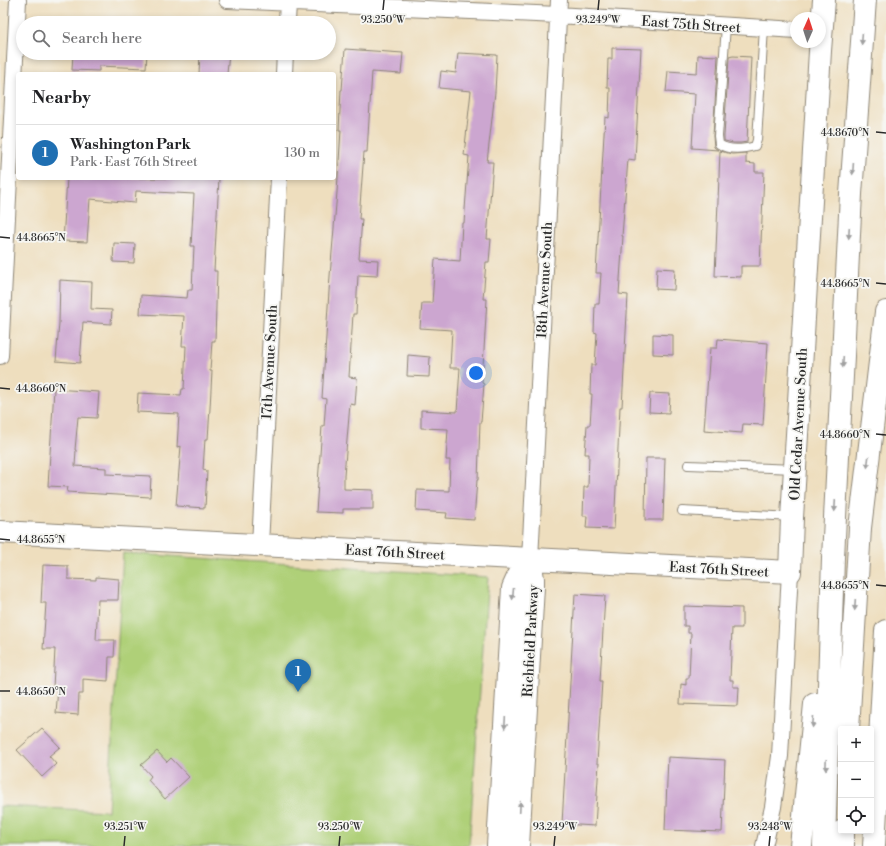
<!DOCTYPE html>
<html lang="en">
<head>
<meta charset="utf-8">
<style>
	body { margin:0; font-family:"Libre Bodoni",serif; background:#f2f2f2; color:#202124 }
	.controls { position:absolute; right:12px; bottom:12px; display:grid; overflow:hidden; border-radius:4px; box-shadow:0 2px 6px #0003 }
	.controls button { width:36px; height:36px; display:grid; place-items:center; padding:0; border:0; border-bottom:1px solid #e0e0e0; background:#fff; color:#202124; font:20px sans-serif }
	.compass { position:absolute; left:790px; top:12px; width:36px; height:36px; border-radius:50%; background:#fff; box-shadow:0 2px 6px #0003; rotate:3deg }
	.you { position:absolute; left:476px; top:373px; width:14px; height:14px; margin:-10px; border:3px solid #fff; border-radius:50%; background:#1a73e8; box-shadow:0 0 0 6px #1a73e833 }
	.badge { display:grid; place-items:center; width:26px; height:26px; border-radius:50%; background:#1f6fb2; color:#fff; font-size:13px; font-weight:700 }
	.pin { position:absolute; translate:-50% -33px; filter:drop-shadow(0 1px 2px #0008) }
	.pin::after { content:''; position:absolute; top:21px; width:14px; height:12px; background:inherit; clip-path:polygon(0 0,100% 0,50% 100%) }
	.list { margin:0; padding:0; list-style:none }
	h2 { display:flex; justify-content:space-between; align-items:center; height:52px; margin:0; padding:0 16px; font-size:17px }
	h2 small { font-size:13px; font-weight:400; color:#757577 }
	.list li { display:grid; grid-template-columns:26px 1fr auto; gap:12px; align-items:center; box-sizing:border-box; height:56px; padding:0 16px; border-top:1px solid #e0e0e0 }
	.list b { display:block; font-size:15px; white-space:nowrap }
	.list p { margin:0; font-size:13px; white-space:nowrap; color:#757577 }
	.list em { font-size:13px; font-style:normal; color:#757577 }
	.icon { flex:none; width:22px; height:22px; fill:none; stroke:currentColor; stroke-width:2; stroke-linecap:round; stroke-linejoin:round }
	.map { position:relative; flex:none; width:886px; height:846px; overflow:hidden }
	.search { position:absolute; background:#fff; box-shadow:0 2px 6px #0003; left:16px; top:16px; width:320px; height:44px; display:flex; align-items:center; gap:10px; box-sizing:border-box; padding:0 14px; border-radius:22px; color:#757577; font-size:15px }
	.panel { position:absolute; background:#fff; box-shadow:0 2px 6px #0003; left:16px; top:72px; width:320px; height:108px; border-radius:4px }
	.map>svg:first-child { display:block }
	.green { fill:#afd078; stroke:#6d7e52 }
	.building { fill:#cca6d0 }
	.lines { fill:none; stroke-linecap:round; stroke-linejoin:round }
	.lane-casing { stroke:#8c8474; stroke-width:10 }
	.street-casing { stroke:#8c8474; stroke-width:18 }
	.secondary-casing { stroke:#8c8474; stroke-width:24 }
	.highway-casing { stroke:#8c8474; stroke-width:24 }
	.lane { stroke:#fff; stroke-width:8 }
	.street { stroke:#fff; stroke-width:16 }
	.secondary { stroke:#fff; stroke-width:22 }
	.highway { stroke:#fff; stroke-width:22 }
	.oneway { fill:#a0a0a0 }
	.ticks { fill:none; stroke:#2b2b2b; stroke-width:1.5 }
	.labels { text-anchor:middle; stroke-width:3.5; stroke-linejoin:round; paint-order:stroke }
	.street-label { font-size:14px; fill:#2b2b2b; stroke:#f6f6f2 }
	.ticks-label { font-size:10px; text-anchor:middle; fill:#2b2b2b; stroke:#f6f6f2; stroke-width:3.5; stroke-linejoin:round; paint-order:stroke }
</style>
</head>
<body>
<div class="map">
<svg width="886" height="846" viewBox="0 0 886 846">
	<rect width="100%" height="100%" fill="#f6f6f2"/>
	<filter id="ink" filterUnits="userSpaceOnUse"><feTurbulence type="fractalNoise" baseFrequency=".025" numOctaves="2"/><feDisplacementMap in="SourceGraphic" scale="8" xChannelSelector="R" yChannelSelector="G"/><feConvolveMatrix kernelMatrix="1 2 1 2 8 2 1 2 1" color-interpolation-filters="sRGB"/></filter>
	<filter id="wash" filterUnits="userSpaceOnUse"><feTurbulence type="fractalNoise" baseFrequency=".012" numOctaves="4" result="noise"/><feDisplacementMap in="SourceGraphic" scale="16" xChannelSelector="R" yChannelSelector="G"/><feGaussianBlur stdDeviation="0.9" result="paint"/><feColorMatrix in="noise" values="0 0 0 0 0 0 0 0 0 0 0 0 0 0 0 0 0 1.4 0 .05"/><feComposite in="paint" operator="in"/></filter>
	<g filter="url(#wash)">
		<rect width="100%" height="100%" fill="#eedebe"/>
		<path class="green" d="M123 553 488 577 469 846H0V806L108 811Z"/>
		<g id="blocks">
			<path class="building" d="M612 48 641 49 635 160 628 159 622 236H623L619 294 628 295 622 407H620L614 529 586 528 587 516H583L584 487H588L589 454H585L587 425H590L592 394H590L591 365H595L597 333 594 332 595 304H599L601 273H596L605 117 609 118 610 88H607L608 59H612Z
				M345 49 403 53 401 74 372 72 367 152H364L359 219H362L359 259 378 260 377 276 358 275 356 314H353L349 377 357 378 355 405 350 404 344 476V489L373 490V509H343V513L316 512 322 426H324L326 399 322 398 330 276 337 192 341 130H339L341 90H342Z
				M73 53H147L146 68 99 66V71L72 70Z
				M200 53H229L227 74H199Z
				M458 53 497 55 495 92 487 162H493L487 239H491L489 262H486L483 299H487L482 383 484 384 481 422H480L478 480H477L474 520 446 518 447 513 416 511 417 490 449 491 450 460H446L448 429 421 428V410L457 412 460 368H450L452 330 420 328 422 303H432L435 259 460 261 462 223H464L469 156 464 155 471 91 439 88 441 71 456 73Z
				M698 55 718 56 713 136 714 147 718 150 692 148 695 94 666 92 668 71 697 73Z
				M733 56 751 57 747 142 741 143H733L725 141H724V136L729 57Z
				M720 151 732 154 746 153V163L755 164V172H764L760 266H741V277L715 276Z
				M67 178H219L214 271H217L215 341H212L210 371H212L210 408 208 439H205L203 470 207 471 205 508 176 506 181 446 177 447 179 414 137 412 138 393 181 395 182 389H184L186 346H182L184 316 140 314 141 295 187 298 188 290H192L194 246H191L194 194 136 191 135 203 90 199 87 242 63 241Z
				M114 243 135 244 134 263 113 262Z
				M657 268 675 269 674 290 656 289Z
				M60 280 92 282 91 309 112 310 111 324 83 322 80 363 56 361 59 323Z
				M653 334 673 335V355L653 354Z
				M718 339 768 343 763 425 743 424 742 433 704 430 710 348H717Z
				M408 355 430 357 429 377 407 376Z
				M54 389 99 392 97 418 78 417 75 450H76L75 466 106 468V474L151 476 150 497 67 492 68 487 48 486Z
				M650 393 670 394 669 413 649 412Z
				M646 458H665L663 520H645Z
				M43 565 68 566V579L96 580V577L119 579 118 600H98L96 640H115L114 657H109L108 681 83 679V694H79L78 715 56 713 58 688H53L55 649H43L46 603H41Z
				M575 594 605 596 600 681H602L597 763H599L595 826 562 824Z
				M684 606 742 608V628H732L730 680H733V687H739L738 706 680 704 681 684 686 685V678H689L691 633H688V626H684Z
				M42 728 60 747 49 756 56 764 42 777 17 750Z
				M157 751 167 762 171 758 189 777 165 799 148 780 151 776 141 765Z
				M668 757 725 760 722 832 665 830Z"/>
		</g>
	</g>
	<g filter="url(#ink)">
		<use href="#blocks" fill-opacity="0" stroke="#8c8474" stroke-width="1"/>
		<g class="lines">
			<defs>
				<path id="lane" d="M726 26 718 136 719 144C729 151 744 149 755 146L757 140 764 28
					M688 465 795 469
					M682 511 792 517"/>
				<path id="street" d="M227 0 558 15 796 30
					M287 23 288 0
					M284 74 285 53
					M0 356 18 0
					M260 545 279 178
					M530 559 559 0
					M764 846 773 807 780 756 790 572"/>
				<path id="secondary" d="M0 532 790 572 792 518 820 51 824 0
					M498 846 513 588 518 577 530 559
					M518 846 533 587V579L530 559"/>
				<path id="highway" d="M848 729 860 528 886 312
					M801 846 815 704
					M824 846 833 558 851 194 865 0
					M843 846V831
					M874 846 886 631"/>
			</defs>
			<use href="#lane" class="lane-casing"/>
			<use href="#street" class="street-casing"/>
			<use href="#secondary" class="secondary-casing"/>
			<use href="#highway" class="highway-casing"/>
			<use href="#lane" class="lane"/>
			<use href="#street" class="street"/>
			<use href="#secondary" class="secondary"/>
			<use href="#highway" class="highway"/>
		</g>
		<defs><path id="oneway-solid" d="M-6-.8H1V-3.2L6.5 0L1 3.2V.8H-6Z"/></defs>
		<g class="oneway">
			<use href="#oneway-solid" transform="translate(862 39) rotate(94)"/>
			<use href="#oneway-solid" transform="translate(853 169) rotate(94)"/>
			<use href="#oneway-solid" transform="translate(849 233) rotate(93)"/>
			<use href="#oneway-solid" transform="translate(843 362) rotate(93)"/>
			<use href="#oneway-solid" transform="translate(868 462) rotate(97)"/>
			<use href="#oneway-solid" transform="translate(835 506) rotate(93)"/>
			<use href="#oneway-solid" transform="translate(513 594) rotate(95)"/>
			<use href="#oneway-solid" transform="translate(855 605) rotate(93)"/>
			<use href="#oneway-solid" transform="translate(813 722) rotate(95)"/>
			<use href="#oneway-solid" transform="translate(505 723) rotate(93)"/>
			<use href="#oneway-solid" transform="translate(826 765) rotate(92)"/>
			<use href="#oneway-solid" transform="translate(520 807) rotate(-87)"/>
		</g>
	</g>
	<path class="ticks" d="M383 10 384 0M598 10 599 0M876 132 886 133M0 237 10 238M876 283 886 284M0 388 10 389M876 434 886 435M0 539 10 540M876 585 886 586M0 691H10M124 846 125 836M339 846 340 836M554 846 555 836M769 846 770 836"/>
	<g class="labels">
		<g class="street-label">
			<text transform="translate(691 24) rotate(4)" y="5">East 75th Street</text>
			<text transform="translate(544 280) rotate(-87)" y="5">18th Avenue South</text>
			<text transform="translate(269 362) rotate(-87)" y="5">17th Avenue South</text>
			<text transform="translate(798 424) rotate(-87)" y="5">Old Cedar Avenue South</text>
			<text transform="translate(395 552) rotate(3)" y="5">East 76th Street</text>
			<text transform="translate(719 569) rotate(3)" y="5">East 76th Street</text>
			<text transform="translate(530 641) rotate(-87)" y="5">Richfield Parkway</text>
		</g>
	</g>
	<g class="ticks-label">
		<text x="383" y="23">93.250°W</text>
		<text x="598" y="23">93.249°W</text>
		<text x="845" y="136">44.8670°N</text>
		<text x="41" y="241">44.8665°N</text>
		<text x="845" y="287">44.8665°N</text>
		<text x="41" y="392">44.8660°N</text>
		<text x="845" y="438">44.8660°N</text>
		<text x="41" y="543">44.8655°N</text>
		<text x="845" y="589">44.8655°N</text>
		<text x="41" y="695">44.8650°N</text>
		<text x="125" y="830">93.251°W</text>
		<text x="340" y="830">93.250°W</text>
		<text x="555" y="830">93.249°W</text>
		<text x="770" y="830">93.248°W</text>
	</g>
</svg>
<div class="controls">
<button>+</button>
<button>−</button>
<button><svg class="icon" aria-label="locate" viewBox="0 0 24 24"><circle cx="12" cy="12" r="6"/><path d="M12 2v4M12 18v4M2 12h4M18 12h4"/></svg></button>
</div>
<svg class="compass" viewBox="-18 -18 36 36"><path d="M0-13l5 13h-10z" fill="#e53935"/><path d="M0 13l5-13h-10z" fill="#757577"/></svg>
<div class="you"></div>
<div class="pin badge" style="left:298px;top:692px">1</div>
<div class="search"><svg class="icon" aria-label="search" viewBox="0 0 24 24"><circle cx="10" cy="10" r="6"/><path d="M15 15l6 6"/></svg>Search here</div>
<section class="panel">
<h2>Nearby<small></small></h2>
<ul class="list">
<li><span class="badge">1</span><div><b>Washington Park</b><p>Park · East 76th Street</p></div><em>130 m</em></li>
</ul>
</section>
</div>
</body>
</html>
